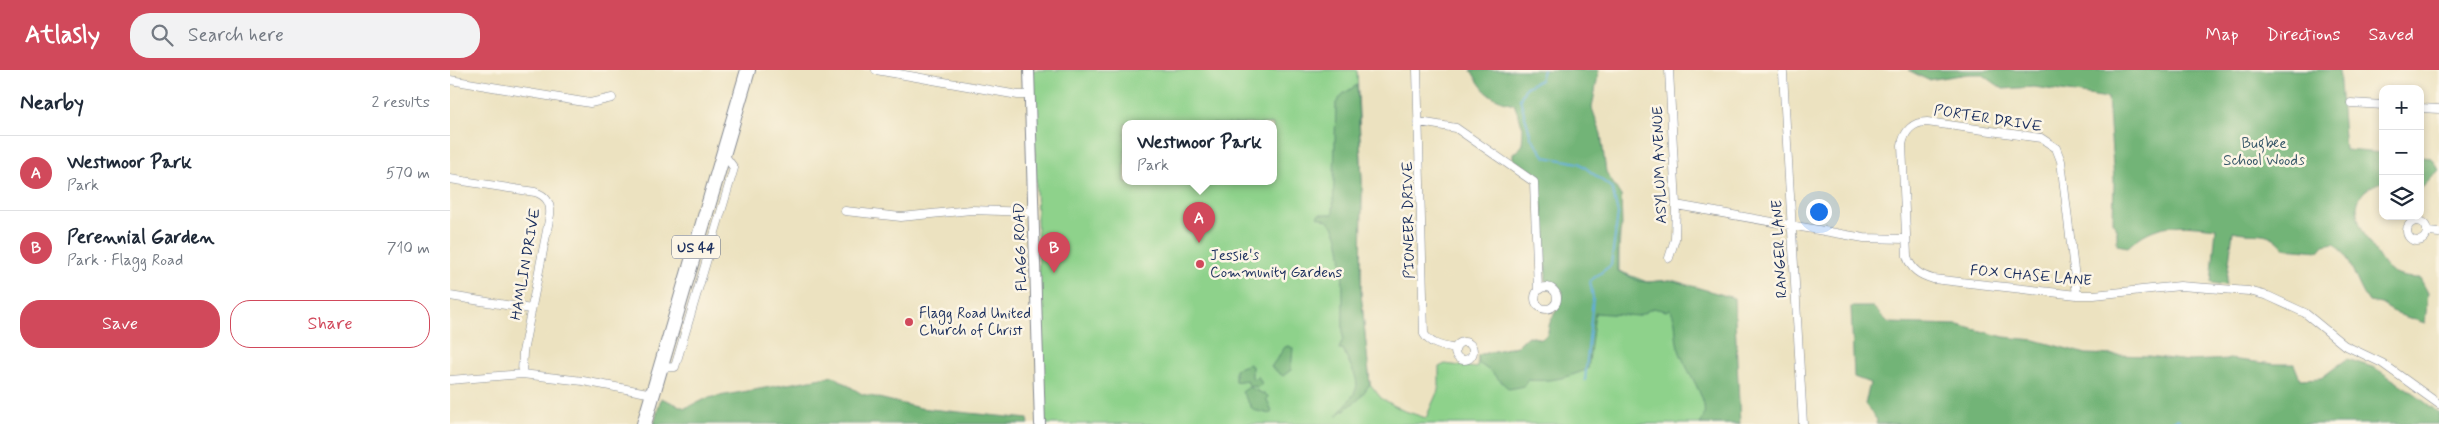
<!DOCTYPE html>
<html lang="en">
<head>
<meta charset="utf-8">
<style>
	body { margin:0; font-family:Mynerve,sans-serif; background:#f2f2f3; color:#1f2937 }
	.controls { position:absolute; right:15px; top:15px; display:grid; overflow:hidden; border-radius:10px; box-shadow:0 2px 8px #0003 }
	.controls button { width:45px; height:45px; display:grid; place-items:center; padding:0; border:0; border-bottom:1px solid #e0e1e3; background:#fff; color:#1f2937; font:25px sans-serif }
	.you { position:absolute; left:1368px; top:141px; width:18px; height:18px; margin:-12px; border:4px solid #fff; border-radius:50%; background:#1a73e8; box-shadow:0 0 0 8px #1a73e833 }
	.badge { display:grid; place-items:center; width:32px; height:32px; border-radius:50%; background:#d1495b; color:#fff; font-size:16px; font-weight:700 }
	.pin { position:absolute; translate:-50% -41px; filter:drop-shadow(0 1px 2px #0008) }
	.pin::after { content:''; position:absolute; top:26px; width:18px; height:15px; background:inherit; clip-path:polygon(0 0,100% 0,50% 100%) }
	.popup { position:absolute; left:672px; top:50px; width:155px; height:65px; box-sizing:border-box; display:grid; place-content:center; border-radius:10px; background:#fff; filter:drop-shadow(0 1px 4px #0005); font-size:16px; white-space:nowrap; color:#747a83 }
	.popup b { font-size:19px; color:#1f2937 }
	.popup::after { content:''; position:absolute; left:50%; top:100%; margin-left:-10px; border:10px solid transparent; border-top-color:#fff }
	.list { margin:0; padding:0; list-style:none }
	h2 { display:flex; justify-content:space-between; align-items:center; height:65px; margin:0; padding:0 20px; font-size:21px }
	h2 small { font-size:16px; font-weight:400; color:#747a83 }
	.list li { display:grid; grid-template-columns:32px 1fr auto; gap:15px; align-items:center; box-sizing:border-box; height:75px; padding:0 20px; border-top:1px solid #e0e1e3 }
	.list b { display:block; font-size:19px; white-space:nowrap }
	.list p { margin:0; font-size:16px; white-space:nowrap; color:#747a83 }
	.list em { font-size:16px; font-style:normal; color:#747a83 }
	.actions { display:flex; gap:10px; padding:15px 20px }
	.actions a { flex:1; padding:11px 0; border:1px solid #d1495b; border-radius:20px; text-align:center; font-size:18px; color:#d1495b }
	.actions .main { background:#d1495b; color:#fff }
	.icon { flex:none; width:28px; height:28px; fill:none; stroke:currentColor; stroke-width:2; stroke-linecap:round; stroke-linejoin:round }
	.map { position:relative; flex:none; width:1989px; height:354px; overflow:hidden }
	header { display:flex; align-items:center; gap:30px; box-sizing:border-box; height:70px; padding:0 25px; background:#d1495b; color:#fff }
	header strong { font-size:24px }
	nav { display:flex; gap:28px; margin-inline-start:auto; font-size:18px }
	.search { width:350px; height:45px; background:#f2f2f3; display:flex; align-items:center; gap:12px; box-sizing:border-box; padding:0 18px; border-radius:20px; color:#747a83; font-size:19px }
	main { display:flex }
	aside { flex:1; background:#fff }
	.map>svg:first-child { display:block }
	.green { fill:#8ed28b; stroke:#548074; fill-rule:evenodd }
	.forest { fill:#72b477; stroke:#46726a }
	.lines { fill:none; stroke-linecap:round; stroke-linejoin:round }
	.stream { stroke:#61adda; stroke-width:2 }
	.minor-casing { stroke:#84888f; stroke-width:9 }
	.tertiary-casing { stroke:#84888f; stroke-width:12 }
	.trunk-casing { stroke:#84888f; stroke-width:16 }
	.minor { stroke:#fff; stroke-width:8 }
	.tertiary { stroke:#fff; stroke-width:10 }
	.trunk { stroke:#fff; stroke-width:14 }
	.poi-dot { fill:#d1495b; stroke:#fcf5e5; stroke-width:2 }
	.labels { text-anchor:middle; stroke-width:5; stroke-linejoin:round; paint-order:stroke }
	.shield { fill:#fcf5e5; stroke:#5e6a86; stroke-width:1 }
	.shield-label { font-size:14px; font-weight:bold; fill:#1b2f5e }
	.street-label { font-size:15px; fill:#1b2f5e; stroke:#fcf5e5 }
	.park-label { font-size:15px; fill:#385869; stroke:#fcf5e5 }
	.poi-label { font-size:15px; fill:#1b2f5e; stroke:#fcf5e5; text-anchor:start }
</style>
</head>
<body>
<header>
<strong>Atlasly</strong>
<div class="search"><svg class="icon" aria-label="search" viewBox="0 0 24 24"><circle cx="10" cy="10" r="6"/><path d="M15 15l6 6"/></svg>Search here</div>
<nav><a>Map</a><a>Directions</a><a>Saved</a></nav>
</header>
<main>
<aside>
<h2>Nearby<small>2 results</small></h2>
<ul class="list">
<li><span class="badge">A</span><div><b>Westmoor Park</b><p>Park</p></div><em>570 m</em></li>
<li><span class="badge">B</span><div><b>Perennial Garden</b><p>Park · Flagg Road</p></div><em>710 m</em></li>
</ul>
<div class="actions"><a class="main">Save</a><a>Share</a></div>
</aside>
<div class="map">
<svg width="1989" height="354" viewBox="0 0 1989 354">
	<rect width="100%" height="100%" fill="#fcf5e5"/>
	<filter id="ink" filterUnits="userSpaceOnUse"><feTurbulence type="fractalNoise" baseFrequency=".02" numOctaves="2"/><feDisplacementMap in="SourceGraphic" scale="10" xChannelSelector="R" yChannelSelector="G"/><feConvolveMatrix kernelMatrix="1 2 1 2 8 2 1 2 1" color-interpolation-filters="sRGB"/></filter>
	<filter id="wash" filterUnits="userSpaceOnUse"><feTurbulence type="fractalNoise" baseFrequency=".0096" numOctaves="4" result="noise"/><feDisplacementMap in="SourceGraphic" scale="20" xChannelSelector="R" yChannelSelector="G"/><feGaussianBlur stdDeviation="1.12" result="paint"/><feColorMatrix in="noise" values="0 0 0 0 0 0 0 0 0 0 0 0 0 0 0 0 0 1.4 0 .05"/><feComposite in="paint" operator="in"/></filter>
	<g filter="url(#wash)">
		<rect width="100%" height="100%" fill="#ece2c0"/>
		<path class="green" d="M582 0H907L912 111 911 224 920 314 931 328 952 340 976 348 989 318V297L995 294 1027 298 1028 285 1067 276 1078 266 1092 269 1098 263C1100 241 1112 242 1113 221L1096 211V180L1089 105 1171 126C1172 152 1168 176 1169 201L1197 212 1221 210 1289 354H594ZM675 54H823V112H675Z"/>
		<path class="forest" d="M1021 0H1149L1142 38 1151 64 1156 102 1171 126 1172 155 1168 169V201L1189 211 1197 212 1221 210 1284 228 1290 354H1250C1254 348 1255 343 1254 335 1249 315 1234 297 1228 277 1224 263 1228 252 1220 239L1216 241 1203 238 1188 246 1145 243 1138 299C1117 308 1100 312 1077 310L1075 316 1059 319 1040 301 1028 293V285L1067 276 1078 266 1092 269 1098 263C1100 241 1112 242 1113 221L1096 211V180L1089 105 1063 89V84L1072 76 1073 57 1064 34C1038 28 1034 22 1021 0Z
			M1458 0H1889L1895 80 1933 83V112C1893 123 1907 156 1924 180 1928 185 1932 194 1938 199 1947 207 1958 208 1970 208L1978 223 1975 253 1947 244 1931 234 1919 232C1905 213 1902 188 1885 173L1874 175 1869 181 1834 178C1818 157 1805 167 1783 161L1776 215 1761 213 1766 158C1731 154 1705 151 1678 177L1667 175V162L1663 151 1664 110 1658 28 1584 17 1553 19 1532 4H1518L1478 10Z
			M907 15 912 111 911 224 920 314 909 329 886 346C915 313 910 318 893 279H889L893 269C892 243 896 183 885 160 882 152 874 149 867 146L869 144H883L886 33 893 24Z
			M1970 87 1982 88 1989 100 1970 120Z
			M1401 237H1423L1439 253 1508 255 1554 267 1585 270 1636 284 1698 286 1739 291 1779 289 1824 294H1844L1850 309 1871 308 1897 289 1925 298 1959 320 1989 343V354H1426L1427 350 1415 334 1420 313 1404 307Z
			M838 276 843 278 841 300 833 306 821 297 835 277Z
			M799 294 802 296V307L805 309 808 306 812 314 808 317 799 316 797 310 785 312V299Z
			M383 306 412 324 470 338 578 349 579 354H204L211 328 235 338 258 328Z
			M799 317 818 326 817 330 822 342 820 344 803 340 792 322Z"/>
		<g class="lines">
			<path class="stream" d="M1093 0 1090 10 1076 17 1070 29 1081 67 1095 87 1129 93 1162 118 1168 144 1161 195 1140 211 1143 228 1135 310
				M1130 354V352
				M1715 354 1728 349 1731 354"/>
		</g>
	</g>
	<g filter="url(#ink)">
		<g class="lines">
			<defs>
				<path id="minor" d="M426 0 568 25H580
					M967 0 974 264C981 275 993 276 1005 279
					M1333 3 1353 354
					M0 10 140 33 162 28
					M1901 33 1933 35
					M1970 38 1989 39
					M970 52 1006 58 1084 112 1088 220
					M0 109 85 122C97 126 101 133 100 145L73 282 72 304
					M1226 135 1414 168 1455 169
					M395 141 451 147 521 140 584 142
					M1957 161a10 10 0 1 1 20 0a10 10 0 1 1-20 0Z
					M1978 162 1989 163
					M1219 188 1225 169 1226 135 1219 0
					M1085 228a11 11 0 1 1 22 0a11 11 0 1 1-22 0Z
					M1627 225 1611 91 1606 78 1591 68 1477 52C1463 52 1454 61 1452 75L1457 186C1461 200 1470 205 1483 209L1627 225H1644L1730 216 1799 221 1818 226 1855 243 1894 275 1932 293 1989 334
					M0 226 81 239
					M1005 281a9 9 0 1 1 18 0a9 9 0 1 1-18 0Z
					M210 298 225 297 284 98 273 83
					M0 310 72 304 133 311 203 324"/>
				<path id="tertiary" d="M579 0 590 354"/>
				<path id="trunk" d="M194 354 298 0"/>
			</defs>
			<use href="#minor" class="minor-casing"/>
			<use href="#tertiary" class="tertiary-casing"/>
			<use href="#trunk" class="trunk-casing"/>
			<use href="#minor" class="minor"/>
			<use href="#tertiary" class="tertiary"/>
			<use href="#trunk" class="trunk"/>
		</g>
	</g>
	<g class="poi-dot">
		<circle cx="750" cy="194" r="5"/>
		<circle cx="459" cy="252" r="5"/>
	</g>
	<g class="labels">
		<rect class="shield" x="222" y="165.5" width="48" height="23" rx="4"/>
		<g class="shield-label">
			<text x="246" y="182">US 44</text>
		</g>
		<g class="street-label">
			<text transform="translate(1538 48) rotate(9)" y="5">PORTER DRIVE</text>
			<text transform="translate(1209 95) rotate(-92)" y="5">ASYLUM AVENUE</text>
			<text transform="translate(958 150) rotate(-91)" y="5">PIONEER DRIVE</text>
			<text transform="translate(570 177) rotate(-92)" y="5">FLAGG ROAD</text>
			<text transform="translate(1329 179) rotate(-93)" y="5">RANGER LANE</text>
			<text transform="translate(75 194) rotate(-80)" y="5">HAMLIN DRIVE</text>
			<text transform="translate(1581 205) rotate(5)" y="5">FOX CHASE LANE</text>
		</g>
		<g class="park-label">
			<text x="1814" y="78">Bugbee<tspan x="1814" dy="17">School Woods</tspan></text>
		</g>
		<g class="poi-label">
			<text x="760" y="190">Jessie's<tspan x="760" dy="17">Community Gardens</tspan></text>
			<text x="469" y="248">Flagg Road United<tspan x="469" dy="17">Church of Christ</tspan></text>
		</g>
	</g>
</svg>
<div class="controls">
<button>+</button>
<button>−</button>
<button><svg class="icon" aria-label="layers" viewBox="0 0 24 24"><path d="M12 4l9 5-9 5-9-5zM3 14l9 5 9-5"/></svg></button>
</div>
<div class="you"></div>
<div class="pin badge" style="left:749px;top:173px">A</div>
<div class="popup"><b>Westmoor Park</b>Park</div>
<div class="pin badge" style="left:604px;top:203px">B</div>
</div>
</main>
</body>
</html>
